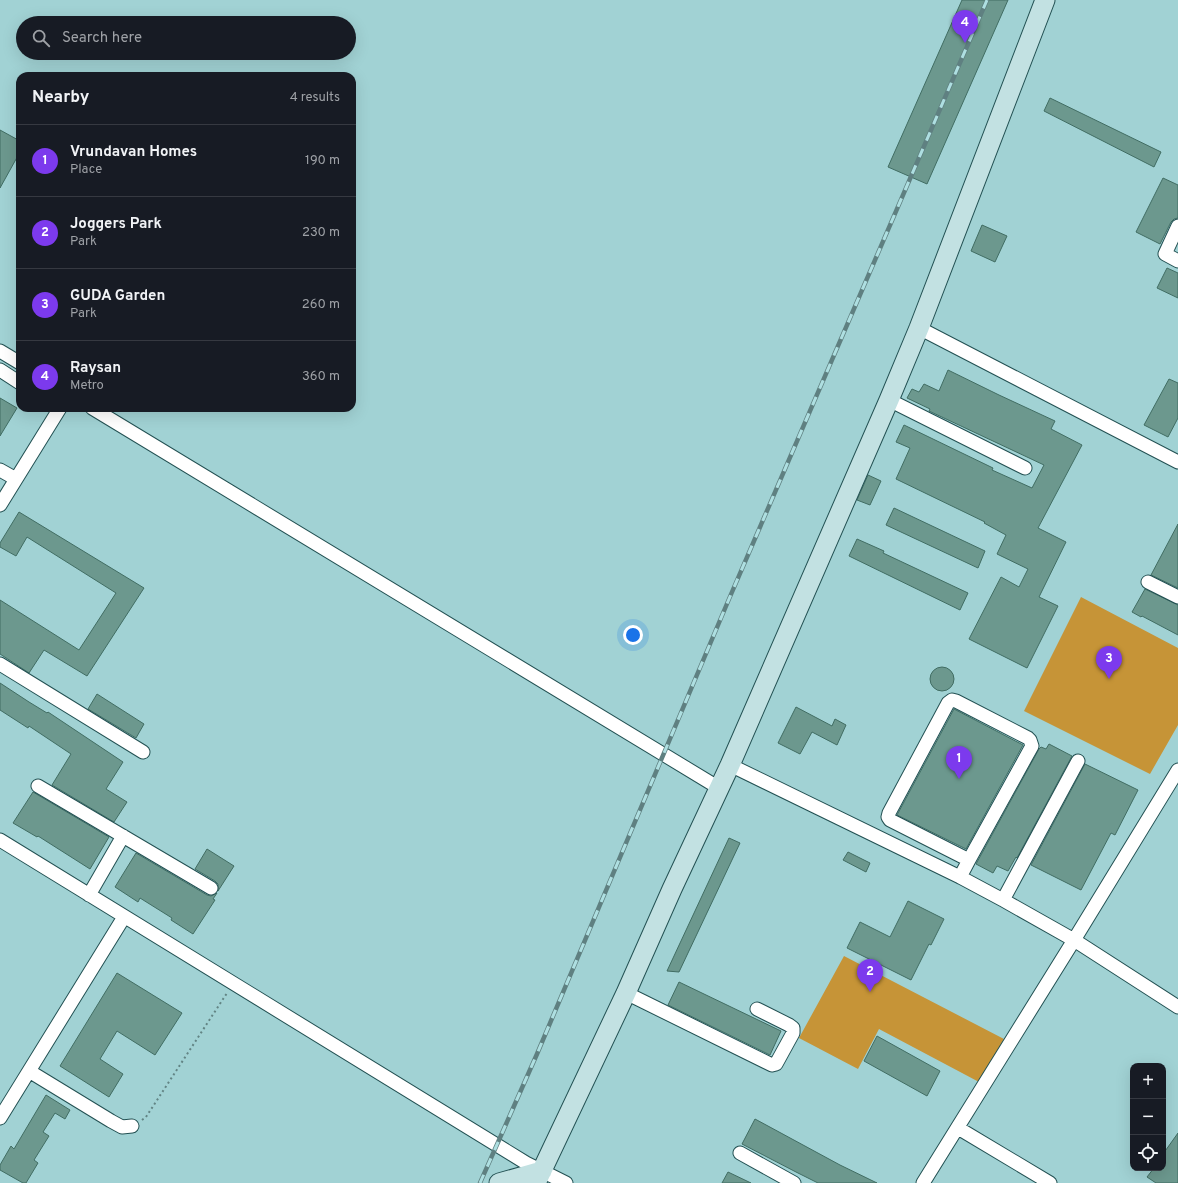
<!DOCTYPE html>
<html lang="en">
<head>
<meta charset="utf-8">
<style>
	body { margin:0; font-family:Overpass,sans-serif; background:#20242c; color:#f1f3f6 }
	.controls { position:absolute; right:12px; bottom:12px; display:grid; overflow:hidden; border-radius:8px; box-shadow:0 4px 16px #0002 }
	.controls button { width:36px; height:36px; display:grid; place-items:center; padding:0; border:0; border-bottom:1px solid #363941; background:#171b24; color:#f1f3f6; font:20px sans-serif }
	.you { position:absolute; left:633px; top:635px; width:14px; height:14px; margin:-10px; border:3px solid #fff; border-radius:50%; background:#1a73e8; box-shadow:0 0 0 6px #1a73e833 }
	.badge { display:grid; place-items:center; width:26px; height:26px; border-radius:50%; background:#7c3aed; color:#fff; font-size:13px; font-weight:700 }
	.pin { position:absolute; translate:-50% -33px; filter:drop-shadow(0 1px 2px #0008) }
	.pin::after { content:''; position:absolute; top:21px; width:14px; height:12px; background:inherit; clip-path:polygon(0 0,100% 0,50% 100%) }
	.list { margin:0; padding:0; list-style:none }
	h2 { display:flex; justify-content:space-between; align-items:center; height:52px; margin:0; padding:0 16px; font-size:17px }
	h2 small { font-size:13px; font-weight:400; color:#9ea1a6 }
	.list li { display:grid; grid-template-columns:26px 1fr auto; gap:12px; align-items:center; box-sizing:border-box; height:72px; padding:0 16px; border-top:1px solid #363941 }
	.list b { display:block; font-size:15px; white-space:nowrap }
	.list p { margin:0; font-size:13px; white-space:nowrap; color:#9ea1a6 }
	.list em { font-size:13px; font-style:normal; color:#9ea1a6 }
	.icon { flex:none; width:22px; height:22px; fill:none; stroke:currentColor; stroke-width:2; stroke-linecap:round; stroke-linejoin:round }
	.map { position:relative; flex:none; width:1178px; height:1183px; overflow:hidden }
	.search { position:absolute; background:#171b24; box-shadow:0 4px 16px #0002; left:16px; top:16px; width:340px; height:44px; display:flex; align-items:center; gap:10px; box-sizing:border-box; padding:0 14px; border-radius:22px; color:#9ea1a6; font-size:15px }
	.panel { position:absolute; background:#171b24; box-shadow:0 4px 16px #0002; left:16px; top:72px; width:340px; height:340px; border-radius:12px }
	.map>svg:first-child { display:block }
	.green { fill:#c69437 }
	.building { fill:#6c988e; stroke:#416d63 }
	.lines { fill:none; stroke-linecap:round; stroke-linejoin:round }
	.street-casing { stroke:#235153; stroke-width:15 }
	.secondary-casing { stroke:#235153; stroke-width:21 }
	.path { stroke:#628484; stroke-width:2; stroke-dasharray:2 3; stroke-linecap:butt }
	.street { stroke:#fff; stroke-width:13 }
	.secondary { stroke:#c2e1e2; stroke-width:19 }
	.rail-casing { stroke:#5f8081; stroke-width:4.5 }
	.rail { stroke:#aedfe1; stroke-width:3; stroke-dasharray:9; stroke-linecap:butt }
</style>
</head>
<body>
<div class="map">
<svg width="1178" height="1183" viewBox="0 0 1178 1183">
	<rect width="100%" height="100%" fill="#a1d2d4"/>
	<path class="green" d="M1081 597 1178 648V725L1150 774 1024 711Z
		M844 956 1004 1039 979 1082 879 1029 858 1069 799 1038Z"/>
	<path class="building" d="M962 0H1008L927 184 888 167Z
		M1050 98 1161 152 1154 167 1044 111Z
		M0 130 20 141V152L0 188Z
		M1163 178 1178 185V218L1174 219 1171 222 1160 244 1136 232Z
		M982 225 1007 236 995 262 971 251Z
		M1167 268 1178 273V298L1157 288Z
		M948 370 999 395 1055 421 1051 429 1082 445 1038 528 1066 542 1039 597 1058 606 1027 668 969 639 1001 577 1019 587 1028 569 997 554 1006 535 984 523 985 522 896 479 910 448 896 442 904 425 993 468 992 470 1032 488 1044 465 929 411 930 409 907 398 912 389 919 392 924 384 939 391Z
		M1169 379 1178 383V418L1168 437 1144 425Z
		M0 398 17 408 0 436Z
		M868 475 881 481 870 505 857 500Z
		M894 508 985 551 978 568 886 525Z
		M19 512 144 588 87 676 44 650 29 673 0 654V600L79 650 116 593 27 537 16 556 0 547V543Z
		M1178 524V588L1151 575Z
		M857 539 884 551 883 553 968 593 960 610 849 556Z
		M1145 589 1178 605V635L1142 616 1141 617 1132 612Z
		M930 679a12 12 0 1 1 24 0a12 12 0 1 1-24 0Z
		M0 683 29 702 47 713 48 712 123 762 106 789 127 802 114 822 52 785 71 754 29 726 28 728 0 710Z
		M97 694 144 724 136 738 88 709Z
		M796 707 832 726 835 719 846 725 837 745 812 732 800 754 778 743Z
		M954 709 1023 745 966 849 897 815Z
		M1049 744 1072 756 1017 858 1016 857 1008 871 997 866 993 873 976 864 1039 749 1041 747 1046 749Z
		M1085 764 1138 790 1115 835 1111 833 1081 890 1031 865Z
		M33 792 109 837 90 869 38 836 37 837 13 823Z
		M729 838 740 843 679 972 667 971Z
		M207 849 234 866 218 891V884L215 881 195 869Z
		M848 852 870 863 866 872 843 860Z
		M136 853 207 895 211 896 217 893 213 899 215 900 193 934 171 920 172 918 140 898 138 902 115 887Z
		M908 901 944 919 931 945 929 944 911 980 847 948 860 922 890 937Z
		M117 973 182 1013 155 1055 117 1031 100 1059 123 1074 109 1097 60 1066Z
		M679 982 781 1031 770 1055 668 1005Z
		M877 1036 940 1071 927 1096 864 1061Z
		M46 1095 70 1110 65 1119 55 1113 43 1132 49 1136 34 1160 38 1163 26 1183H23L0 1170V1165L11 1146 14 1149Z
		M755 1119 840 1165 877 1183H818L796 1172 742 1144Z
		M1178 1133V1183H1156L1147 1177 1154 1168H1163V1154Z
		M728 1172 751 1183H722Z"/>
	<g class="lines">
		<defs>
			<path id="street" d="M1178 226 1165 254 1178 261
				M919 328 1178 462
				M0 351 20 363
				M0 370 20 383
				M889 400 1025 468
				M92 408 719 788
				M0 470 16 479
				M0 505 60 408
				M1148 582 1178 597
				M0 664 143 752
				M730 765 960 877 1003 900 1074 940 923 1183
				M1178 770 1074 940 1178 1007
				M38 786 211 888
				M0 840 526 1163 566 1183
				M960 877 969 860 1032 746 1030 740 1028 738 956 701 952 700 948 703 889 813 888 817 890 820 969 860
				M89 895 123 836
				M1003 900 1078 761
				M626 993 772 1065 776 1064 793 1033V1028L789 1025 757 1009
				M29 1071 111 1121 122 1127 132 1126
				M0 1118 124 917
				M958 1128 1050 1183
				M740 1153 794 1183"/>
			<path id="secondary" d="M499 1183 542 1171
				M536 1183 626 993 672 889 730 765 889 400 919 328 1045 0"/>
		</defs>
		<use href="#street" class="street-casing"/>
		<use href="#secondary" class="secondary-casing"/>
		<path class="path" d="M142 1120 146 1117 227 993"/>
		<use href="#street" class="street"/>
		<use href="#secondary" class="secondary"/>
		<defs>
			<path id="rail" d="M480 1183 537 1054 729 599 987 0"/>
		</defs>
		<use href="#rail" class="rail-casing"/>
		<use href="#rail" class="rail"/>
	</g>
</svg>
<div class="controls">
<button>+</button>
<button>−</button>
<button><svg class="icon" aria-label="locate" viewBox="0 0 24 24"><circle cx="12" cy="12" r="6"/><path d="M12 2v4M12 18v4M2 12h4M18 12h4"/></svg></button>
</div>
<div class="you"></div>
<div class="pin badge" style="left:959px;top:779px">1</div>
<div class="pin badge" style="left:870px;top:992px">2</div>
<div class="pin badge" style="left:1109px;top:679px">3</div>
<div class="pin badge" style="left:965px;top:43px">4</div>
<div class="search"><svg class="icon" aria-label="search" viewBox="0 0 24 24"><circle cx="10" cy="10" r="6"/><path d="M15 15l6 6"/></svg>Search here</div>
<section class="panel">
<h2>Nearby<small>4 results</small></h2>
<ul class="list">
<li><span class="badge">1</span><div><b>Vrundavan Homes</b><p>Place</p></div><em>190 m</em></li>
<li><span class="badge">2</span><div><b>Joggers Park</b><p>Park</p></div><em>230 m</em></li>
<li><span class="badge">3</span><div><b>GUDA Garden</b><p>Park</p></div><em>260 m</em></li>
<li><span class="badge">4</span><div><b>Raysan</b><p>Metro</p></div><em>360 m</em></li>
</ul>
</section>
</div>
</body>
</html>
